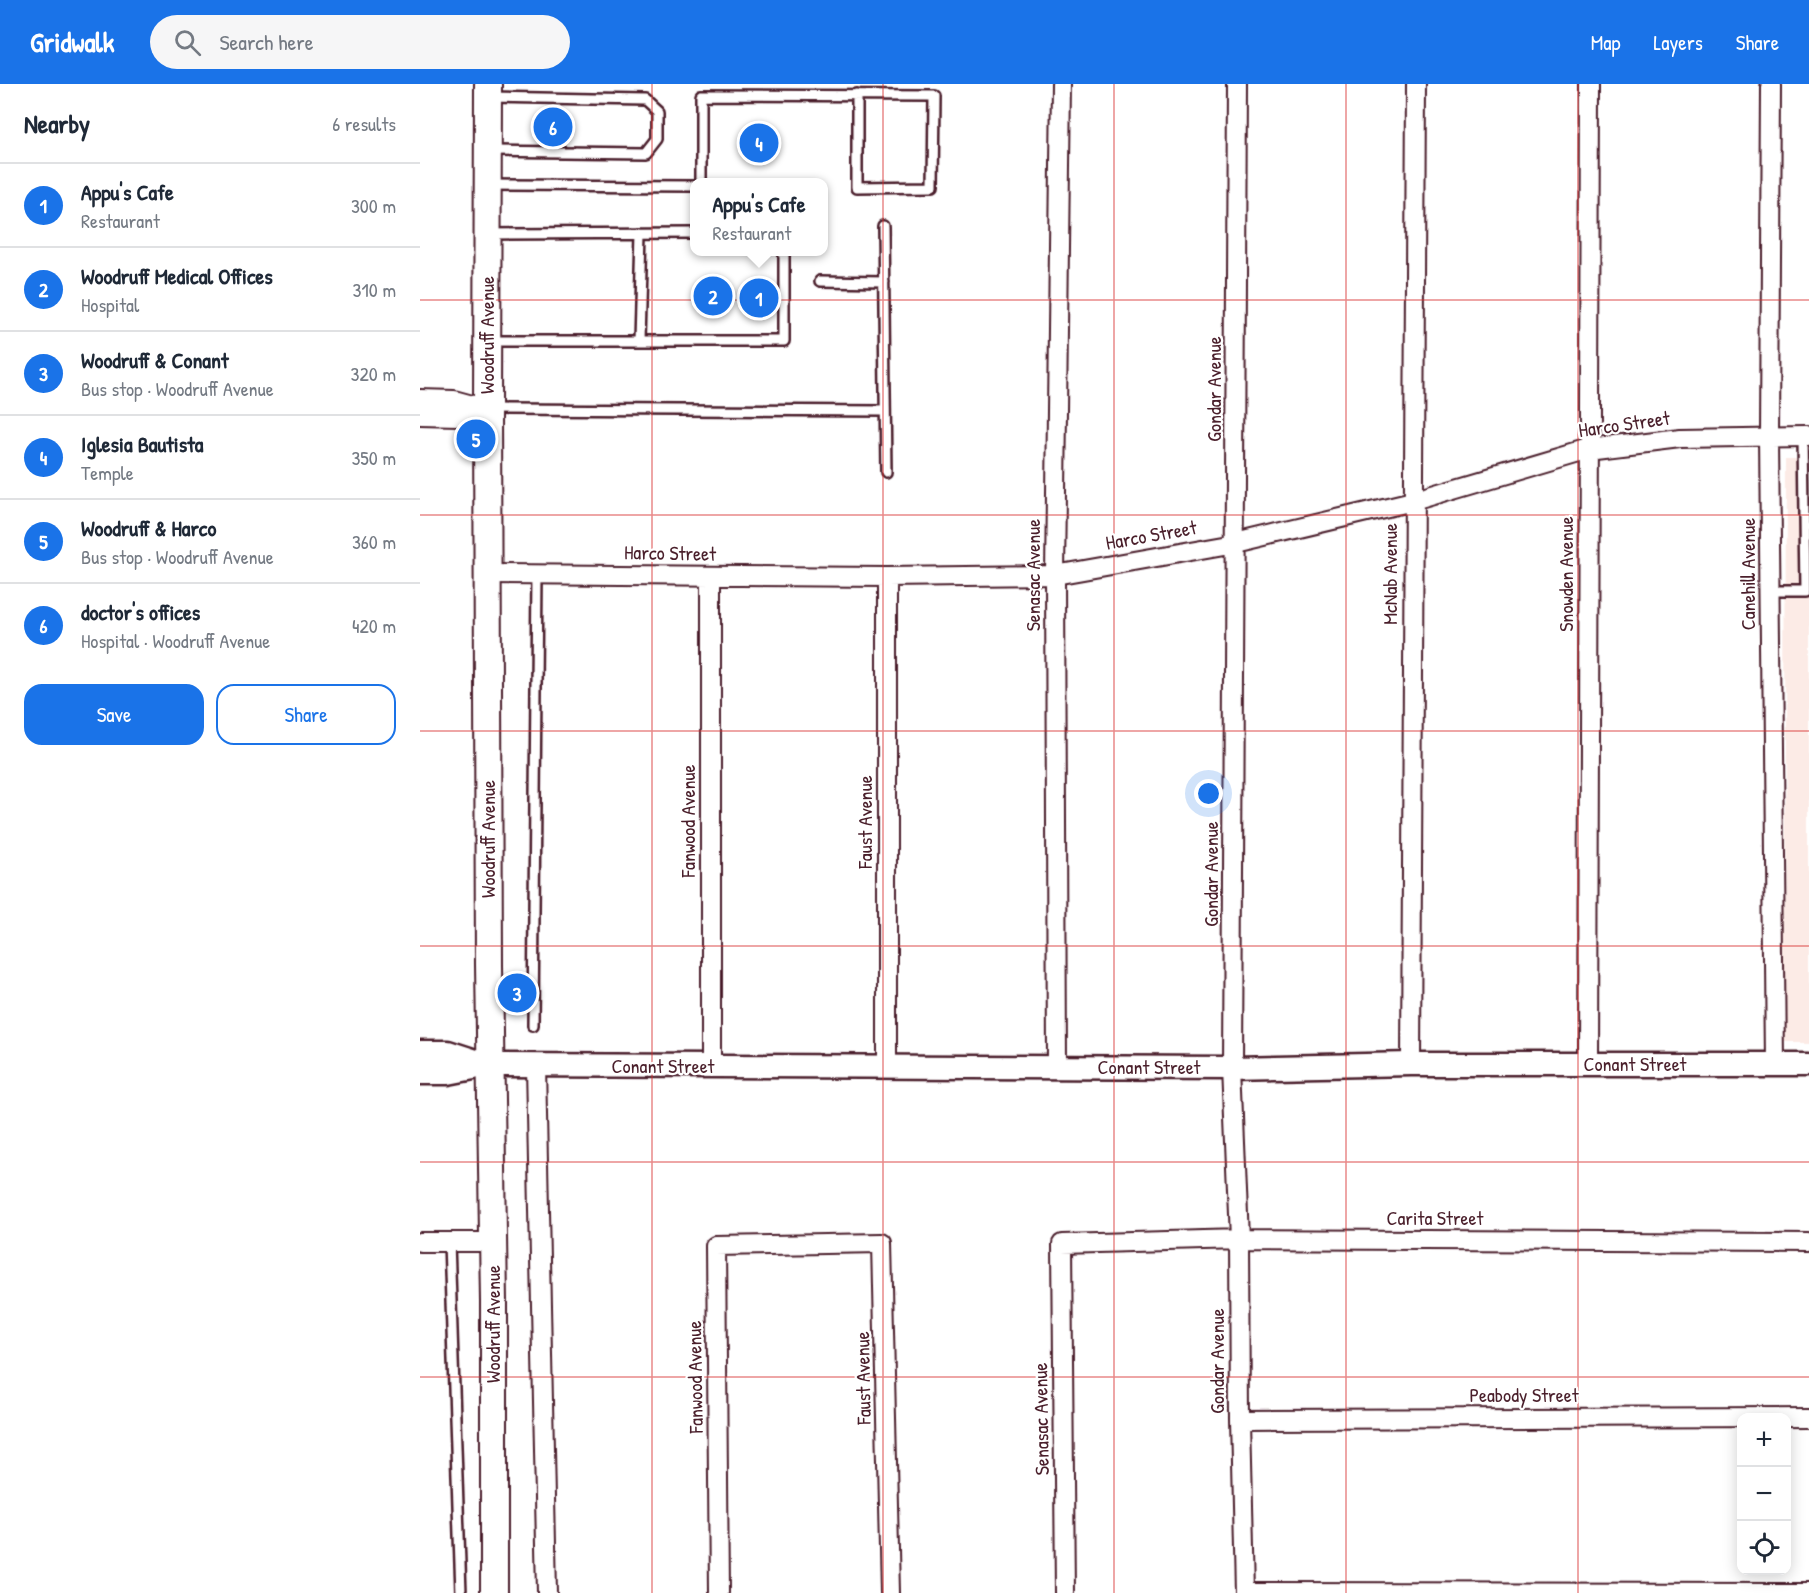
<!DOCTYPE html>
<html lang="en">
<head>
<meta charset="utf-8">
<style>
	body { margin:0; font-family:"Patrick Hand",sans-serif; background:#f6f6f7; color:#1f2937 }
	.controls { position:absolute; right:18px; bottom:18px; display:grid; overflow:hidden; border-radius:12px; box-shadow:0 3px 15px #0003 }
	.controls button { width:54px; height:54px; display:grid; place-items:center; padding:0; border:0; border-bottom:2px solid #e0e1e3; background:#fff; color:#1f2937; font:30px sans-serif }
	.you { position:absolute; left:789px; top:710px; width:21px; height:21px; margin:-15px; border:4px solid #fff; border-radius:50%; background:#1a73e8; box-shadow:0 0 0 9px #1a73e833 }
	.badge { display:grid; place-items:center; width:39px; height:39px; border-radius:50%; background:#1a73e8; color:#fff; font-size:20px; font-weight:700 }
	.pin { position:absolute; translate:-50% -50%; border:3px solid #fff; box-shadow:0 2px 6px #0006 }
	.popup { position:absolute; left:270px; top:94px; width:138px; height:78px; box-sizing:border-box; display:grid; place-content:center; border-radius:12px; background:#fff; filter:drop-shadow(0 2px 4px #0005); font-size:20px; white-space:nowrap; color:#747a83 }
	.popup b { font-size:22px; color:#1f2937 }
	.popup::after { content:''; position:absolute; left:50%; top:100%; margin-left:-12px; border:12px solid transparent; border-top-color:#fff }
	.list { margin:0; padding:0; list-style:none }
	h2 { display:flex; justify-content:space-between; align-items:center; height:78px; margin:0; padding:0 24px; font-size:26px }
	h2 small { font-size:20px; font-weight:400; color:#747a83 }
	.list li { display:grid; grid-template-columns:39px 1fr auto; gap:18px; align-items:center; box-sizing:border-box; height:84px; padding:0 24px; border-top:2px solid #e0e1e3 }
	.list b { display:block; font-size:22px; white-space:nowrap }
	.list p { margin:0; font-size:20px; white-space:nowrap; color:#747a83 }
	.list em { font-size:20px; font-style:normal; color:#747a83 }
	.actions { display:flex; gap:12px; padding:18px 24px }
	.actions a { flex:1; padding:14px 0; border:2px solid #1a73e8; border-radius:18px; text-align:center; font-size:21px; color:#1a73e8 }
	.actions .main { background:#1a73e8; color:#fff }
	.icon { flex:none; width:33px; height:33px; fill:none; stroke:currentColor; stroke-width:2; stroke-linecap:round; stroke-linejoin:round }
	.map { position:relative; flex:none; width:1389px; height:1509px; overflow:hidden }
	header { display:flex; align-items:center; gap:36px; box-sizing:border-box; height:84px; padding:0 30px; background:#1a73e8; color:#fff }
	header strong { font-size:28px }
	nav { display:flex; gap:33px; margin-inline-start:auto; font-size:21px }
	.search { width:420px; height:54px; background:#f6f6f7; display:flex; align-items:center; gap:15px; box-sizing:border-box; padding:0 21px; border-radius:33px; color:#747a83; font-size:22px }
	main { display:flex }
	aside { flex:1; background:#fff }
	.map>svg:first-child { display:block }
	.built { fill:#fcebe6 }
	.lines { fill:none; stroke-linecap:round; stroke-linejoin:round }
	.service-casing { stroke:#4a1f2b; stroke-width:14 }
	.minor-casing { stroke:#4a1f2b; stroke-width:22 }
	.tertiary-casing { stroke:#4a1f2b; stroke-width:27 }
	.secondary-casing { stroke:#4a1f2b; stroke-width:30 }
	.service { stroke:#fff; stroke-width:9 }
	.minor { stroke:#fff; stroke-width:18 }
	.tertiary { stroke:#fff; stroke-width:22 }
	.secondary { stroke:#fff; stroke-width:26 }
	.grid { fill:none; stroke:#d62828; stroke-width:1.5; stroke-opacity:0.55 }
	.labels { text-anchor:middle; stroke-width:4.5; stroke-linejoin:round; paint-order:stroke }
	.street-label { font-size:20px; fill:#4a1f2b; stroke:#fff }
</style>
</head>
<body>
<header>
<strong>Gridwalk</strong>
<div class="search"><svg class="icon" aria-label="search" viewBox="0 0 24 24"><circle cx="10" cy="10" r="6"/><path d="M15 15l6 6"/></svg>Search here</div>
<nav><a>Map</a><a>Layers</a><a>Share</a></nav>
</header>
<main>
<aside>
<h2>Nearby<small>6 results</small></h2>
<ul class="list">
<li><span class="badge">1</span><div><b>Appu's Cafe</b><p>Restaurant</p></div><em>300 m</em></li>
<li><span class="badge">2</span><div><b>Woodruff Medical Offices</b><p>Hospital</p></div><em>310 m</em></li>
<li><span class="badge">3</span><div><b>Woodruff &amp; Conant</b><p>Bus stop · Woodruff Avenue</p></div><em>320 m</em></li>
<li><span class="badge">4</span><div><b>Iglesia Bautista</b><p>Temple</p></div><em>350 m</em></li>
<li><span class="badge">5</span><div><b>Woodruff &amp; Harco</b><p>Bus stop · Woodruff Avenue</p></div><em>360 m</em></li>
<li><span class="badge">6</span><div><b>doctor's offices</b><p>Hospital · Woodruff Avenue</p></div><em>420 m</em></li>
</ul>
<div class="actions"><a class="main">Save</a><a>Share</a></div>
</aside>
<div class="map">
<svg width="1389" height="1509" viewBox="0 0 1389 1509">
	<rect width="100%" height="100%" fill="#fff"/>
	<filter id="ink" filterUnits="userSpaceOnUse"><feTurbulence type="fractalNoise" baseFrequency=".0167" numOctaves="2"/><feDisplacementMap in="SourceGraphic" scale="12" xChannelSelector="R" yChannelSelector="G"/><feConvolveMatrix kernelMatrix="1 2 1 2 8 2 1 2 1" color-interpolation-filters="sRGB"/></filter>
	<g filter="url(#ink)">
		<path class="built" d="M1366 373H1389V958H1364Z"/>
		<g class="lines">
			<defs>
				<path id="service" d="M70 13 225 16 237 27V55L226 69 71 67
					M281 98V11L514 12 513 102 437 103V11
					M70 101 274 102
					M463 142 466 388
					M70 150 274 149
					M400 197 464 198
					M69 257H364V168
					M219 257 222 149
					M69 325 465 327
					M1351 507H1385L1383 352
					M113 941 117 490
					M29 1158 41 1509"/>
				<path id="minor" d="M817 0 812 984 819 1155 820 1335 824 1509
					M1351 0 1349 352 1355 980
					M0 315 34 316 67 325
					M0 331 38 332 63 325
					M67 490 467 493 635 491 816 459 993 417 1169 365 1260 354 1389 352
					M467 493V983
					M991 980 996 0
					M1168 980 1171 0
					M116 982 127 1509
					M291 982V492
					M637 982 635 491 641 0
					M0 1158H72
					M820 1335 1389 1333
					M824 1508 1389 1509
					M299 1509 296 1162 462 1159 470 1509
					M645 1509 642 1160 819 1155 1389 1158"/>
				<path id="tertiary" d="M0 968H28L65 980
					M0 989H28L69 981 812 984 991 980H1389"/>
				<path id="secondary" d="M68 0 67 325 69 881 74 1218V1509"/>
			</defs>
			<use href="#service" class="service-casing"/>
			<use href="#minor" class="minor-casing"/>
			<use href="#tertiary" class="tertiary-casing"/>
			<use href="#secondary" class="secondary-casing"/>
			<use href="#service" class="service"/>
			<use href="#minor" class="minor"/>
			<use href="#tertiary" class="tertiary"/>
			<use href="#secondary" class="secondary"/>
		</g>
	</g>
	<path class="grid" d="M232 0V1509M463 0V1509M694 0V1509M926 0V1509M1158 0V1509M0 216H1389M0 431H1389M0 647H1389M0 862H1389M0 1078H1389M0 1293H1389"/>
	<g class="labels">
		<g class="street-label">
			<text transform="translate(67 251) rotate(-90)" y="7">Woodruff Avenue</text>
			<text transform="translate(794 305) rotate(-90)" y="7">Gondar Avenue</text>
			<text transform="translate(1204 340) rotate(-8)" y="7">Harco Street</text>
			<text transform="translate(731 451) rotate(-10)" y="7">Harco Street</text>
			<text transform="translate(250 469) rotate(1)" y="7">Harco Street</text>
			<text transform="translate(970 490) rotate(-90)" y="7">McNab Avenue</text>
			<text transform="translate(1146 490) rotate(-90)" y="7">Snowden Avenue</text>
			<text transform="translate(1328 490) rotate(-90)" y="7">Canehill Avenue</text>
			<text transform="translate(613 491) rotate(-90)" y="7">Senasac Avenue</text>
			<text transform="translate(268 737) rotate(-90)" y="7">Fanwood Avenue</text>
			<text transform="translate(445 738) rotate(-90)" y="7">Faust Avenue</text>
			<text transform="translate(68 755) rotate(-90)" y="7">Woodruff Avenue</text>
			<text transform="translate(791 790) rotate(-90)" y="7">Gondar Avenue</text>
			<text x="1215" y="987">Conant Street</text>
			<text x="243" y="989">Conant Street</text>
			<text x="729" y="990">Conant Street</text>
			<text x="1015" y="1141">Carita Street</text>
			<text transform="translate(73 1240) rotate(-90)" y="7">Woodruff Avenue</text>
			<text transform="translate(797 1277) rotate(-90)" y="7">Gondar Avenue</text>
			<text transform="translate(275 1293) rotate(-91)" y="7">Fanwood Avenue</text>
			<text transform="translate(443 1294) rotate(-91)" y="7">Faust Avenue</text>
			<text x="1104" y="1318">Peabody Street</text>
			<text transform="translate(621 1335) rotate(-91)" y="7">Senasac Avenue</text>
		</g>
	</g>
</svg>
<div class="controls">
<button>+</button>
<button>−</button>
<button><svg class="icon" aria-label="locate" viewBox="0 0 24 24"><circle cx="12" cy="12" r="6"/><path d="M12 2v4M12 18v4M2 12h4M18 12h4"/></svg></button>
</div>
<div class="you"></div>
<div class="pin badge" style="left:339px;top:214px">1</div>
<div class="popup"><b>Appu's Cafe</b>Restaurant</div>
<div class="pin badge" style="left:293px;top:212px">2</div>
<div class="pin badge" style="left:97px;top:909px">3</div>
<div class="pin badge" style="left:339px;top:59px">4</div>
<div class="pin badge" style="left:56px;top:355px">5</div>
<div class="pin badge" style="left:133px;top:43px">6</div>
</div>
</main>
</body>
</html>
